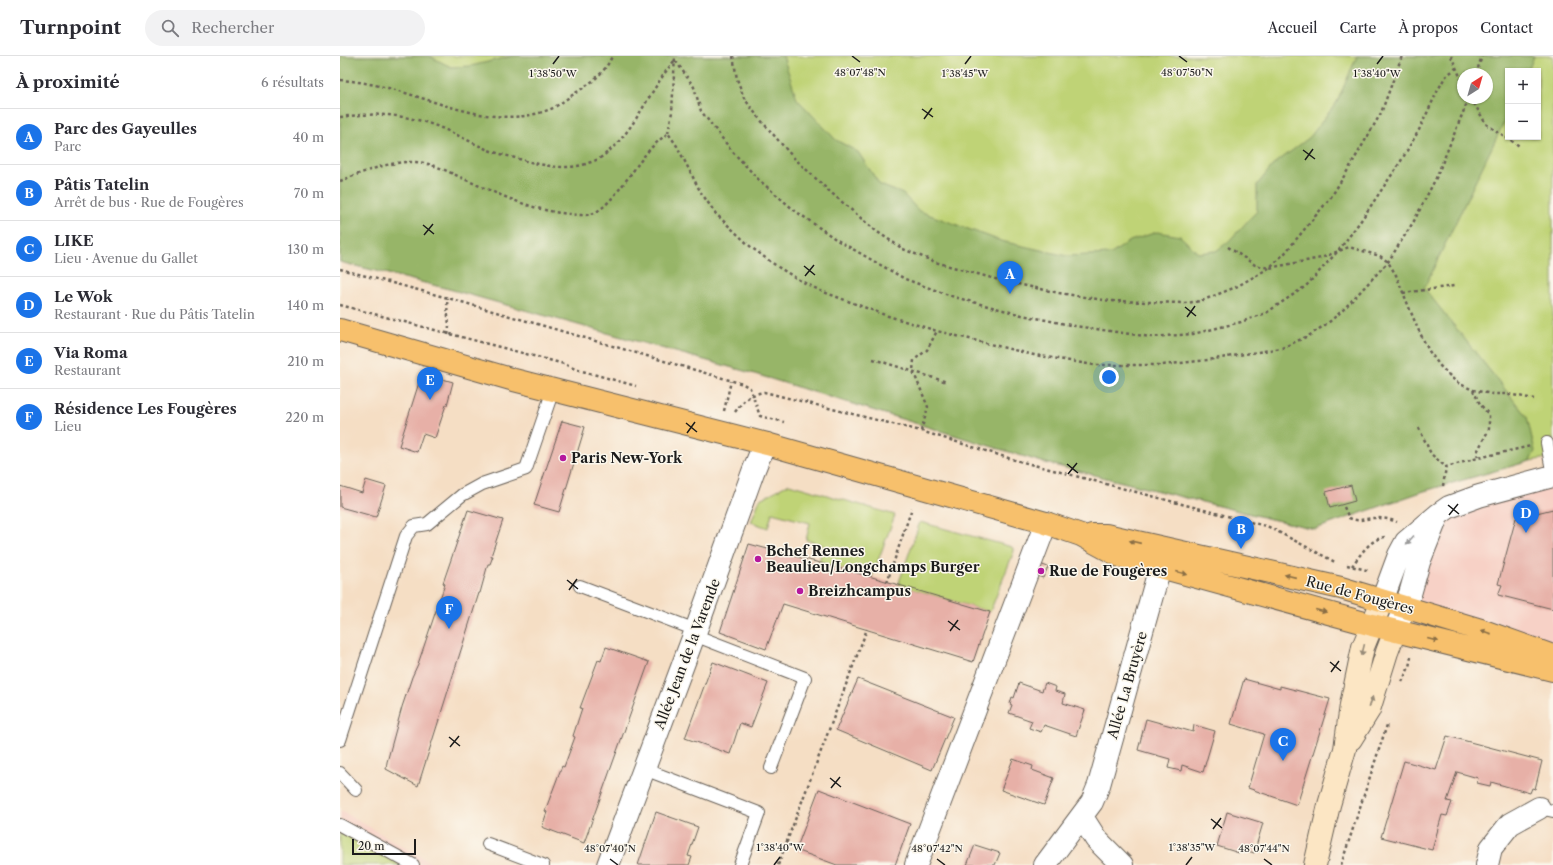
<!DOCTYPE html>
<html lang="fr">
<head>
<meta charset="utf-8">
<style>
	body { margin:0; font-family:"Libre Caslon Text",serif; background:#f2f2f3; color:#2b2b33 }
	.controls { position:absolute; right:12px; top:12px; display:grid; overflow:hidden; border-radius:0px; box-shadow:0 1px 3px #0004 }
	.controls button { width:36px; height:36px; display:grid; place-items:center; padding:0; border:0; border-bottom:1px solid #e1e1e2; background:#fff; color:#2b2b33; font:20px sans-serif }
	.compass { position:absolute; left:1117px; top:12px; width:36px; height:36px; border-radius:50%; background:#fff; box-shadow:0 1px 3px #0004; rotate:37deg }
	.scale { position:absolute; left:12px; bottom:10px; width:64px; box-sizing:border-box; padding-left:4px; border:2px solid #1c1c1c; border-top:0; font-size:11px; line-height:14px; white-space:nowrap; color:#1c1c1c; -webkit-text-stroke:3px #fbf7ec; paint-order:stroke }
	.you { position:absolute; left:769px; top:321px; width:14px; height:14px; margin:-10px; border:3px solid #fff; border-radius:50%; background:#1a73e8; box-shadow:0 0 0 6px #1a73e833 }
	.badge { display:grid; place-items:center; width:26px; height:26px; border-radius:50%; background:#1a73e8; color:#fff; font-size:13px; font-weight:700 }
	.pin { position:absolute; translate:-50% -33px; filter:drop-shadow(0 1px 2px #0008) }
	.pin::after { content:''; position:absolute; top:21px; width:14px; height:12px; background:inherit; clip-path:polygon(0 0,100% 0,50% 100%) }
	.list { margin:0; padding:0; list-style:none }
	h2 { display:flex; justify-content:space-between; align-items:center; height:52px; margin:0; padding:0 16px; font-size:17px }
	h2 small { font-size:13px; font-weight:400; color:#7c7c81 }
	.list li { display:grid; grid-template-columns:26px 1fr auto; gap:12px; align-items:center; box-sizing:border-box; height:56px; padding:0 16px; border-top:1px solid #e1e1e2 }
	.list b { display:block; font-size:15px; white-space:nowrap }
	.list p { margin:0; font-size:13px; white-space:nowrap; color:#7c7c81 }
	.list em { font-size:13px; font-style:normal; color:#7c7c81 }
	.icon { flex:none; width:22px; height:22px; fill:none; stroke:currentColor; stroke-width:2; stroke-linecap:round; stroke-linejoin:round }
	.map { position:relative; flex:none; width:1213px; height:809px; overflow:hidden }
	header { display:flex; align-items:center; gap:24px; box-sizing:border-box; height:56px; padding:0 20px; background:#fff; border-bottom:1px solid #e1e1e2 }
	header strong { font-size:19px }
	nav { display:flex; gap:22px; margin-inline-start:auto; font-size:14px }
	.search { width:280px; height:36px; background:#f2f2f3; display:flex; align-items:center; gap:10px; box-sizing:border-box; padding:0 14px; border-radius:22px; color:#7c7c81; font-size:15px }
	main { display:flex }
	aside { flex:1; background:#fff }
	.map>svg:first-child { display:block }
	.built { fill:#f7d1c6 }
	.green { fill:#bfd376; stroke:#6e7849; fill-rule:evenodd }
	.forest { fill:#97b567; stroke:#5a6842; fill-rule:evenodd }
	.building { fill:#e7b0a7 }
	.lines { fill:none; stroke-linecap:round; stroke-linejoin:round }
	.lane-casing { stroke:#686057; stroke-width:14 }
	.street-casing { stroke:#686057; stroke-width:24 }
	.secondary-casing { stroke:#686057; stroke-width:24 }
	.primary-casing { stroke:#686057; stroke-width:24 }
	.path { stroke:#686057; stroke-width:2.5; stroke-dasharray:3 3; stroke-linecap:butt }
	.lane { stroke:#fff; stroke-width:12 }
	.street { stroke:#fff; stroke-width:22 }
	.secondary { stroke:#fce6c4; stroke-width:22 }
	.primary { stroke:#f7c06c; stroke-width:22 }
	.oneway { fill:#999 }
	.oneway2 { fill:#8a6e44 }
	.oneway3 { fill:#978b78 }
	.ticks { fill:none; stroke:#1c1c1c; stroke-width:1.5 }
	.poi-dot { fill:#b5179e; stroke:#fbf7ec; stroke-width:1.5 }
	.labels { text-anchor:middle; stroke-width:3; stroke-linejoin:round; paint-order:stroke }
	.poi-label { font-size:14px; font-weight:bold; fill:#1c1c1c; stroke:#fbf7ec; text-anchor:start }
	.street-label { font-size:14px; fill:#1c1c1c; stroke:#fbf7ec }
	.ticks-label { font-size:10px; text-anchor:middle; fill:#1c1c1c; stroke:#fbf7ec; stroke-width:3; stroke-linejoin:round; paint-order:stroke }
</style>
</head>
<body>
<header>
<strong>Turnpoint</strong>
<div class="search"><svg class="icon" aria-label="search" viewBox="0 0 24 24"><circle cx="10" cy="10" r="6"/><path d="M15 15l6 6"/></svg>Rechercher</div>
<nav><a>Accueil</a><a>Carte</a><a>À propos</a><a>Contact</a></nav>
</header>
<main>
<aside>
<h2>À proximité<small>6 résultats</small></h2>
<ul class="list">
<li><span class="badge">A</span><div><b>Parc des Gayeulles</b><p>Parc</p></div><em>40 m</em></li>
<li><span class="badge">B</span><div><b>Pâtis Tatelin</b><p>Arrêt de bus · Rue de Fougères</p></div><em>70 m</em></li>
<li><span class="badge">C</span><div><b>LIKE</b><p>Lieu · Avenue du Gallet</p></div><em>130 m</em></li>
<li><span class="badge">D</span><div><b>Le Wok</b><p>Restaurant · Rue du Pâtis Tatelin</p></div><em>140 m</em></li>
<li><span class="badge">E</span><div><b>Via Roma</b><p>Restaurant</p></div><em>210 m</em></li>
<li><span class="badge">F</span><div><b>Résidence Les Fougères</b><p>Lieu</p></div><em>220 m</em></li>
</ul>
</aside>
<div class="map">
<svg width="1213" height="809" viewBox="0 0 1213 809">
	<rect width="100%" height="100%" fill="#fbf7ec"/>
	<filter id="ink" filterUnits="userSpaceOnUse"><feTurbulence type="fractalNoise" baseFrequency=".025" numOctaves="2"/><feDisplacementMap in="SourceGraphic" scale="8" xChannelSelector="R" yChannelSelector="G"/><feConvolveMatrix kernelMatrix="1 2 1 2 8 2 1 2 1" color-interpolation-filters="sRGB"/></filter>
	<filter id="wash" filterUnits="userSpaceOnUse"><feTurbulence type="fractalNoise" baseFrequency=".012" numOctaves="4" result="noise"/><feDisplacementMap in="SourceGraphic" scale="16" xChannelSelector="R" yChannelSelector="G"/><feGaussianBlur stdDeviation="0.9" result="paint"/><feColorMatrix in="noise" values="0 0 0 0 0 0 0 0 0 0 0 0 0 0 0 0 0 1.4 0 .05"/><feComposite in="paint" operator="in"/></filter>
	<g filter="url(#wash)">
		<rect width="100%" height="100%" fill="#f5dec4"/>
		<path class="built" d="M1213 420V600L1107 564 1070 538 1099 458Z
			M0 754 95 809H0Z"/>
		<path class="green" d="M0 0H1213V401L1190 405 1084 435 975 473 931 463 702 406 415 318 109 233 0 206ZM1168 15H1198V81H1168ZM1123 18H1147V42H1123Z
			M449 428 555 459 532 521 479 507 483 489 466 484 470 467 432 457 428 472 411 466 420 443Z
			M580 466 672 491 674 495 650 556 558 529Z
			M0 777 10 780 62 809H0Z"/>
		<path class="forest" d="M0 0H89L111 11 131 10 173 0H443L457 43 496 84 518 96 540 129 563 138 579 155 661 185 727 200 771 198 790 185 817 176 840 180 858 197 876 195 888 186 917 155V129L933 109 970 81 997 46 1017 0H1194L1188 15H1168V58L1084 232 1187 361 1195 395 1190 405 1084 435 975 473 931 463 702 406 415 318 109 233 0 206ZM1123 18H1147V42H1123Z"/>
		<g id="blocks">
			<path class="building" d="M82 317 113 326 107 349H106L95 382 83 378 77 396 59 390Z
				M222 365 245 371 219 456 194 449Z
				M26 424 46 430 36 461 0 451V430L22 437Z
				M1011 429 1015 445 990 452 986 436Z
				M1213 453V553L1158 539 1162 529 1158 528 1176 462Z
				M128 454 163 464 151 500H153L150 508H148L140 537H139L78 730 46 713 47 706 62 651 72 621 78 608 105 528 103 527Z
				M409 488 532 521 650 556 633 606 443 548 426 593 380 576Z
				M700 508 708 511 703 522 695 519Z
				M266 591 309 606 244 787 202 771 207 756 205 755 222 710 224 711 235 681 233 680 242 652H240L258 604 261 605Z
				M373 606 428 627 411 671 400 667 390 698 345 682Z
				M518 623 614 661 592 714 496 674Z
				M904 623 940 633V630L990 643 957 749 908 732 924 678 891 668Z
				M679 627 702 635 705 627 716 631 715 635 725 638 723 647 745 654 736 680 704 669 701 676 689 672 692 665 669 657 672 649 670 648 672 641 674 642Z
				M806 663 853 676 854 669 875 675 863 716 842 709 841 715 828 712 830 703 798 694Z
				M1107 680 1202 705 1195 733 1192 732 1190 737 1151 726 1150 730 1137 727 1138 722 1117 716 1107 745 1112 746 1107 760 1102 759 1092 794 1041 781 1064 705 1096 714Z
				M673 703 693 710 692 714 714 722 704 749 661 734Z
				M479 733 570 768 555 809H497L456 794Z
				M316 756 358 771 348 800 352 801 349 809H298Z
				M887 756 923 767 914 797 900 792 899 797 877 790Z
				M635 789 660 797 655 809H627Z"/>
		</g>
	</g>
	<g filter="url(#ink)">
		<use href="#blocks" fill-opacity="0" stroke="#686057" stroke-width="1"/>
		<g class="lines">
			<defs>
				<path id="lane" d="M1207 387 1213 420
					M240 530 356 574
					M354 579 465 622 431 712
					M0 684 66 480 74 470 87 468 122 439 142 428 186 413 213 334
					M304 713 419 757 400 809
					M0 717 16 734
					M1199 752 1213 755
					M0 769 73 809
					M148 788 203 809"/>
				<path id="street" d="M1042 545 1059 499 1066 486 1099 458 1109 451 1139 440 1213 420
					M1055 575 1070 538 1079 506 1097 461
					M742 761 756 783 782 809
					M268 809 356 574 413 416 419 401 427 388
					M576 809 706 467
					M705 809 752 746 759 729 825 493
					M1147 809 1151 792 1170 768 1199 752"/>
				<path id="secondary" d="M1011 683 1029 654 1047 596 1055 575
					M975 809 989 749 1005 693 1011 649 1023 591 1042 545"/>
				<path id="primary" d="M0 274 174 324 427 388 706 467 741 479 780 500 1032 569 1213 614
					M752 479H766L1001 532 1141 574 1213 600"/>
			</defs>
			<use href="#lane" class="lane-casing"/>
			<use href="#street" class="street-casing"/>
			<use href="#secondary" class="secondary-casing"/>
			<use href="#primary" class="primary-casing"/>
			<path class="path" d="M393 0 397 23 404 42 418 61 452 100 488 134 536 175 563 193 595 206 659 224 719 237 770 245 845 247 861 245 896 231 929 212 945 197 991 141 1011 109 1041 57 1062 0
				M1111 0 1123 27
				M1136 18 1142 0
				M0 24C16 25 32 28 48 32 98 45 156 74 208 54 217 51 226 43 234 38 249 28 265 18 272 0
				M1131 42 1146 68 1181 91
				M0 61C24 58 49 57 73 63 98 68 122 82 146 93 158 98 173 101 186 105 206 110 225 114 246 108 250 106 256 105 260 102 295 78 308 35 335 4L354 31 361 55 392 95 419 124 454 154 497 184 565 223 614 241 682 259 735 270 811 281 853 278 901 266 926 257 966 230 999 194 1022 163 1061 105 1079 74 1097 36 1105 21 1116 12
				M328 77 332 56 335 0
				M0 125C22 117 46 106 70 106 89 105 107 115 124 123 158 138 193 155 230 158 238 159 247 160 254 157 273 149 297 106 312 91 317 86 322 82 328 77L337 90 360 135 376 158 412 192 438 211 461 225 481 235 545 259 597 275 694 299 754 309H822L868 304 942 292 970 279 988 267 1003 254 1048 206 1074 165 1096 122 1129 42
				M888 191 915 209 929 212 981 202 1009 191 1040 200 1048 206 1056 219 1077 271 1089 295 1100 310 1116 326 1133 334 1152 338H1168L1194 343
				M0 213 108 242 403 328 410 332 420 360 444 366
				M1063 237 1114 230
				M0 249 224 308 235 313 296 330
				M108 279C111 266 105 254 108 242
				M533 303 607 326
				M1133 334 1140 348 1149 359V373L1137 396 1138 402
				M384 355 391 325
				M395 356C405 343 408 339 424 336L581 375 675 404 929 471 995 506
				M1079 372 1091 398 1106 411
				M581 375 588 351 573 315 574 304 587 294 597 275
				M1103 430 1106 411 1138 402 1191 390
				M1004 451 1009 462C1021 467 1023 462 1035 462 1043 462 1050 463 1057 466
				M1007 509 1030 515
				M1012 510C1020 499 1030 483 1045 481
				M547 526 572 452
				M1062 626 1069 611 1071 601
				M438 809 527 573
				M1001 809 1047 669"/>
			<use href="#lane" class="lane"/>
			<use href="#street" class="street"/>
			<use href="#secondary" class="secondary"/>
			<use href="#primary" class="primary"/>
		</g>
		<defs><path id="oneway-solid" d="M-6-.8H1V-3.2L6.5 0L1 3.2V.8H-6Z"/></defs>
		<use class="oneway" href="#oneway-solid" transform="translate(1070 484) rotate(132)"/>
		<g class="oneway2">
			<use href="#oneway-solid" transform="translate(795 486) rotate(-167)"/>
			<use href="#oneway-solid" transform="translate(842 517) rotate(15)"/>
			<use href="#oneway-solid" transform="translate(950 520) rotate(-167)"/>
			<use href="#oneway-solid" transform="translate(981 555) rotate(14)"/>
			<use href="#oneway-solid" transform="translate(1146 576) rotate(-161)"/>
			<use href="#oneway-solid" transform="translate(1093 584) rotate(14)"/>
		</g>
		<g class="oneway3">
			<use href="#oneway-solid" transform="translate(1023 594) rotate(104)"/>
			<use href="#oneway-solid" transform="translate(1031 646) rotate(-73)"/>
		</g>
	</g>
	<path class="ticks" d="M512 0 520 6M839 0 847 6M213 8 219 0M625 8 631 0M1037 8 1043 0M582 53 593 61M584 63 592 52M963 94 975 103M965 104 973 93M83 169 94 178M84 179 93 168M464 210 475 219M465 220 474 209M845 251 856 260M847 261 855 250M346 367 357 376M347 377 355 366M727 408 738 417M728 418 737 407M1108 449 1119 458M1109 459 1118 448M227 524 238 533M229 534 237 523M608 565 620 574M610 575 618 564M990 606 1001 615M991 616 999 605M109 681 120 690M110 691 119 680M490 722 501 731M491 732 500 721M871 763 882 772M873 773 881 762M270 803 278 809M597 803 605 809M924 803 932 809M434 809 440 801M846 809 852 801"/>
	<g class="poi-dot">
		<circle cx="223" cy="402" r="4"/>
		<circle cx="418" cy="503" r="4"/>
		<circle cx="701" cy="515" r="4"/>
		<circle cx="460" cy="535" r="4"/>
	</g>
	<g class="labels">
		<g class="poi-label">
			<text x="231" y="407">Paris New-York</text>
			<text x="426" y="500">Bchef Rennes<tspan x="426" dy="16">Beaulieu/Longchamps Burger</tspan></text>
			<text x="709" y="520">Rue de Fougères</text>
			<text x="468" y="540">Breizhcampus</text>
		</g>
		<g class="street-label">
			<text transform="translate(1020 539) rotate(15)" y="5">Rue de Fougères</text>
			<text transform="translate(347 598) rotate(-69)" y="5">Allée Jean de la Varende</text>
			<text transform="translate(787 629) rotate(-74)" y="5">Allée La Bruyère</text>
		</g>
	</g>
	<g class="ticks-label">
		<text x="520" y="20">48°07'48"N</text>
		<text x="847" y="20">48°07'50"N</text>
		<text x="213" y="21">1°38'50"W</text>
		<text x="625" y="21">1°38'45"W</text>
		<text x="1037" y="21">1°38'40"W</text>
		<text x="440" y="795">1°38'40"W</text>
		<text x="852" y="795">1°38'35"W</text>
		<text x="270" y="796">48°07'40"N</text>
		<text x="597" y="796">48°07'42"N</text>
		<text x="924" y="796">48°07'44"N</text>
	</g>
</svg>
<div class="controls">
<button>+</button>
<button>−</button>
</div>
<svg class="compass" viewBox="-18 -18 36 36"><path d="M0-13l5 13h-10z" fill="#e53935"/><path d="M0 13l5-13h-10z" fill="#7c7c81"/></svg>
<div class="scale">20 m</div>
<div class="you"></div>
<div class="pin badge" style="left:670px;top:238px">A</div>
<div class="pin badge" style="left:901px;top:493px">B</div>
<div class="pin badge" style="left:943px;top:705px">C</div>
<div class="pin badge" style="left:1186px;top:477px">D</div>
<div class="pin badge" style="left:90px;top:344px">E</div>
<div class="pin badge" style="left:109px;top:573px">F</div>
</div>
</main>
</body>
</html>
